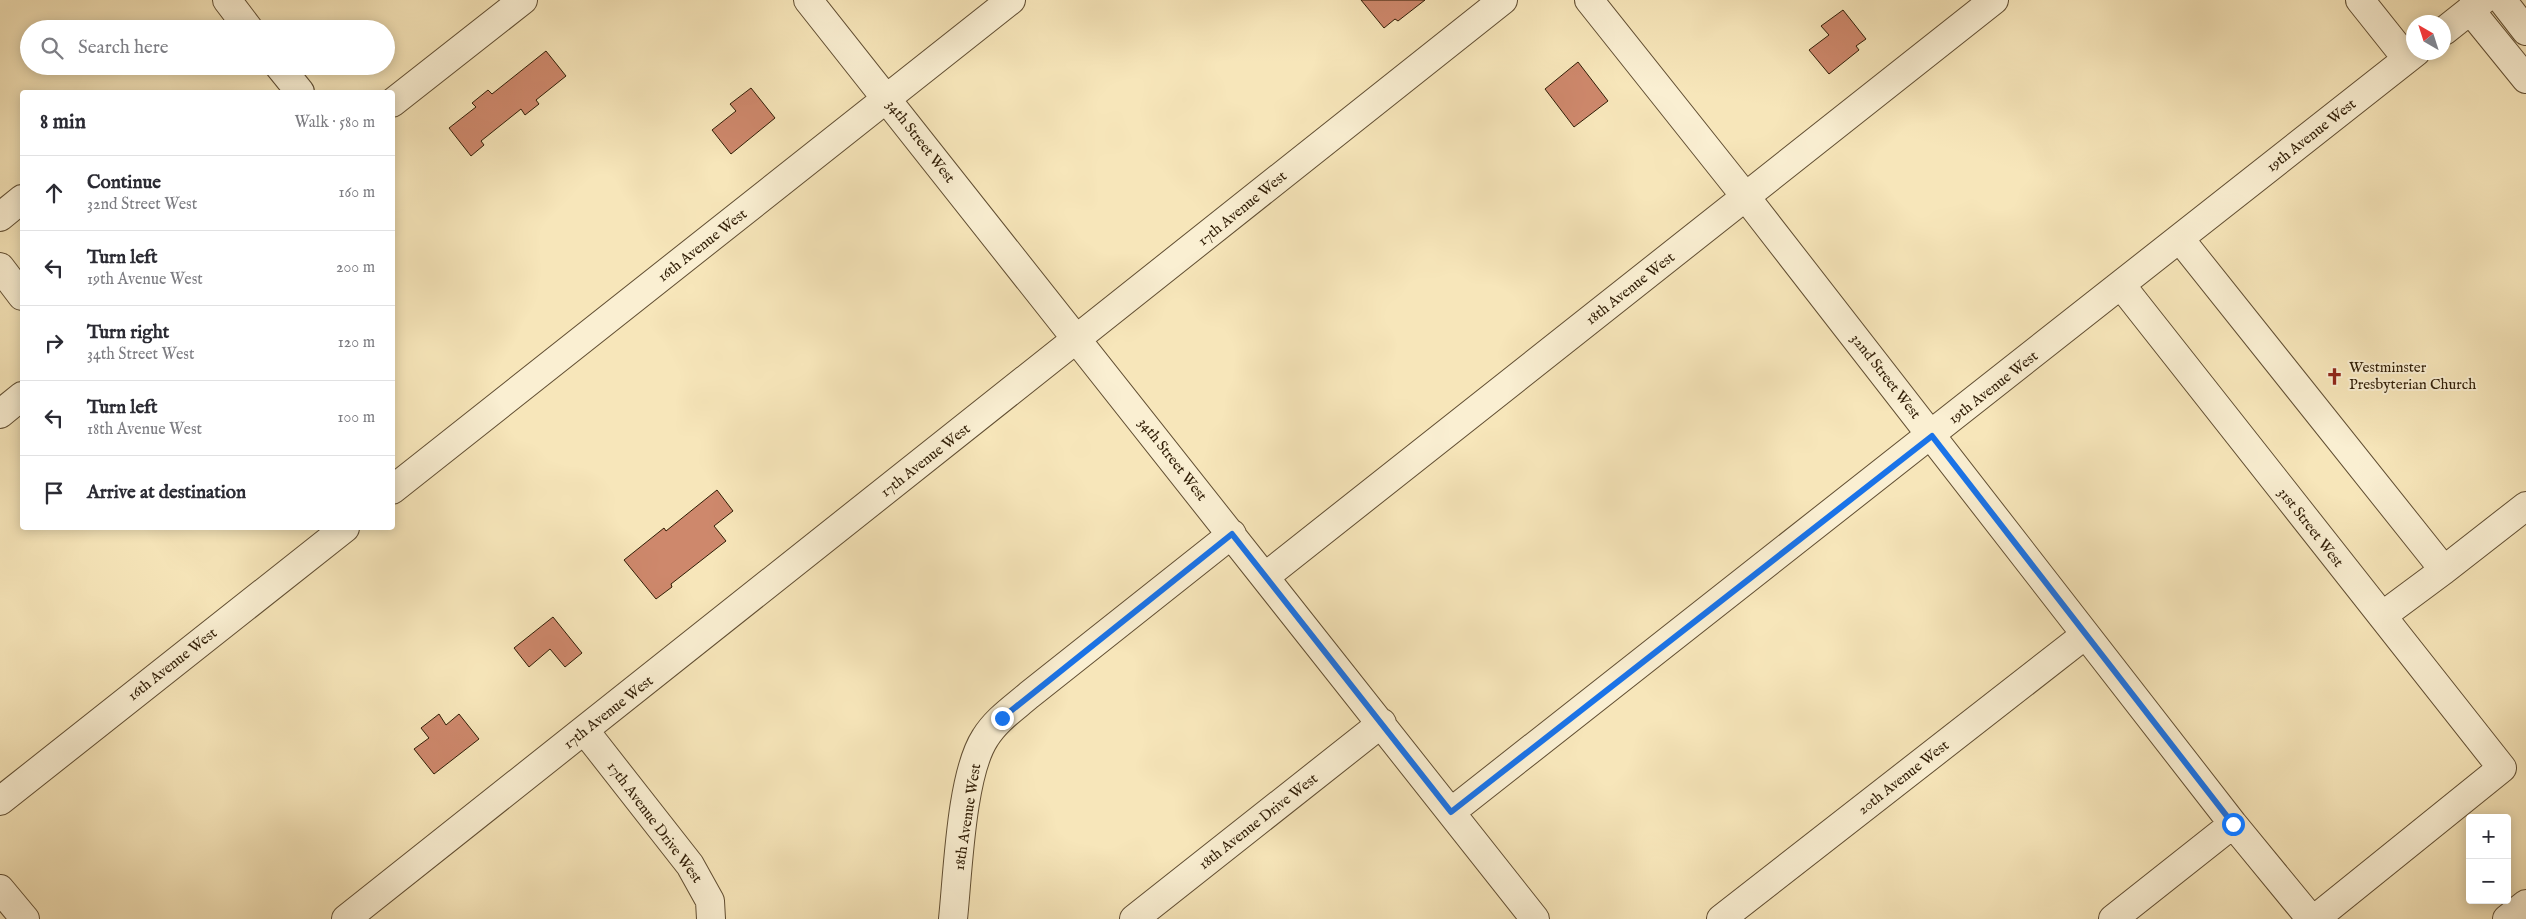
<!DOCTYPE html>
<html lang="en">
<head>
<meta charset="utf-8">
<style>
	body { margin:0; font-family:"IM FELL English",serif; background:#f7f7f7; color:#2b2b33 }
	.controls { position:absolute; right:15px; bottom:15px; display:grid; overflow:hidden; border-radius:5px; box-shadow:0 2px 12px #0003 }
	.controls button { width:45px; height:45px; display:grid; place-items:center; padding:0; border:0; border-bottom:1px solid #e1e1e2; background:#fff; color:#2b2b33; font:25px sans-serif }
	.compass { position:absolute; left:2406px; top:15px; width:45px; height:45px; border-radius:50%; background:#fff; box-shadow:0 2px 12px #0003; rotate:321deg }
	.stop { position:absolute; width:15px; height:15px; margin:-11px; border:4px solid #1a73e8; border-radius:50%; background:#fff }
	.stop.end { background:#1a73e8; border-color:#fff; box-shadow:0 1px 5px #0008 }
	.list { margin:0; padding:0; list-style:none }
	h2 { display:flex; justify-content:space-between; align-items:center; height:65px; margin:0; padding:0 20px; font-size:21px }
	h2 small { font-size:16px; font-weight:400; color:#7c7c81 }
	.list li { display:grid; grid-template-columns:32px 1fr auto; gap:15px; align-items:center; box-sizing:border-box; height:75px; padding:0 20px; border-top:1px solid #e1e1e2 }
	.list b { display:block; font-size:19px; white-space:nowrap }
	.list p { margin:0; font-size:16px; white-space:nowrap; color:#7c7c81 }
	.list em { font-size:16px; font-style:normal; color:#7c7c81 }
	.icon { flex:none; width:28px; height:28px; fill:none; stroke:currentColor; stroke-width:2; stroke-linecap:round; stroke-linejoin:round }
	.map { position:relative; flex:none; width:2526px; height:919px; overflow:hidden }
	.search { position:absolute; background:#fff; box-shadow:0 2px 12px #0003; left:20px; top:20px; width:375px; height:55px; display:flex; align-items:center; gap:12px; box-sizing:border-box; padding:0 18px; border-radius:28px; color:#7c7c81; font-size:19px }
	.panel { position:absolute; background:#fff; box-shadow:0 2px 12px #0003; left:20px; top:90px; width:375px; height:440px; border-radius:5px }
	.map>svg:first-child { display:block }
	.building { fill:#ce886c; stroke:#2f1c05 }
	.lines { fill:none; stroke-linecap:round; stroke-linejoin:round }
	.minor-casing { stroke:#614e32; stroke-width:30 }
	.minor { stroke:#faefd2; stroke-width:28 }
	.route { stroke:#1a73e8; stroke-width:6 }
	.labels { text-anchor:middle; stroke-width:4; stroke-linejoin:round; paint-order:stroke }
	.street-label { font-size:15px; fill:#2f1c05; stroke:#faefd2 }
	.poi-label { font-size:15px; fill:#2f1c05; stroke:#faefd2; text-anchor:start }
</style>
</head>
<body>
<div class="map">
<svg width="2526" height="919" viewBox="0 0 2526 919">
	<rect width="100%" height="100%" fill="#f7e6ba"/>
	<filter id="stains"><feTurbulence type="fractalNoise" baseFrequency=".004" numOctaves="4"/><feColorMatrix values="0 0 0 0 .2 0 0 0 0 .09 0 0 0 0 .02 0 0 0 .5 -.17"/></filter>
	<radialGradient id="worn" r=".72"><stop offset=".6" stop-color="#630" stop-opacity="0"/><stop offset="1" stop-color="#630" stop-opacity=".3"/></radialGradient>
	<path class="building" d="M1361 0H1425L1398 21 1395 19 1384 28Z
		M1843 10 1866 39 1856 46 1859 50 1829 74 1809 50 1829 35 1821 26Z
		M546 51 566 76 536 100 539 104 525 115 521 109 481 141 484 145 471 156 449 128 476 107 472 103 488 90 492 94Z
		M1578 62 1608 101 1574 127 1545 89Z
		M751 88 775 118 731 154 712 130 736 111 730 104Z
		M717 490 733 511 714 526 726 541 671 584 672 587 656 599 624 560 664 528 666 531Z
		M553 617 582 653 565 667 550 649 529 667 514 648Z
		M439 714 446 725 459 714 479 739 434 774 414 749 429 738 421 728Z"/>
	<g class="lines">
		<defs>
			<path id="minor" d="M227 0 249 29
				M808 0 1535 919
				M1589 0 1745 196 2233 824 2311 919
				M2360 0 2407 59
				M2502 0 2526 31
				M2470 10 2526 79
				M2444 31 2483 0
				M279 66 300 92
				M392 103 523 0
				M0 217 22 199
				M2180 239 2444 570 2526 506
				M0 267 22 296
				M2121 285 2502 768 2315 919
				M0 414 22 396
				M392 490 1011 0
				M1266 576 1994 0
				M2382 616 2444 570
				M585 731 690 865 710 901 711 919
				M0 801 345 528
				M1451 812 2416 52
				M0 889 25 919
				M346 919 1503 0
				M953 919C958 872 961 775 985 738 996 720 1014 708 1029 695L1232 534
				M1134 919 1382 723
				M1721 919 2085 635
				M2113 919 2233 824
				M2507 919 2526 904"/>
		</defs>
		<use href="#minor" class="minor-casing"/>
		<use href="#minor" class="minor"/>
	</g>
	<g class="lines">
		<path class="route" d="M1002 718 1232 534 1451 812 1932 436 2233 824"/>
	</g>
	<defs>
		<symbol id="church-bare" viewBox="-9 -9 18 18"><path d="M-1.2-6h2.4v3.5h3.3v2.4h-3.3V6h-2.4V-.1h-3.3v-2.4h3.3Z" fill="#8f2418" stroke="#faefd2" stroke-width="2.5" paint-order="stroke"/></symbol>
	</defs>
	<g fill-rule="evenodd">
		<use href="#church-bare" x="2322" y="364" width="25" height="25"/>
	</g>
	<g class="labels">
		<g class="street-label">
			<text transform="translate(2311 135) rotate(-38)" y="5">19th Avenue West</text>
			<text transform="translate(921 141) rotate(52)" y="5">34th Street West</text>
			<text transform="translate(1242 208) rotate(-39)" y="5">17th Avenue West</text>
			<text transform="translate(702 245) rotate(-38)" y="5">16th Avenue West</text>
			<text transform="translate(1630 288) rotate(-38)" y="5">18th Avenue West</text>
			<text transform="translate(1886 376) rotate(52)" y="5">32nd Street West</text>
			<text transform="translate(1993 387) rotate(-38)" y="5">19th Avenue West</text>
			<text transform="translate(1173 459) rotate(52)" y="5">34th Street West</text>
			<text transform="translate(925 460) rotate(-38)" y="5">17th Avenue West</text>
			<text transform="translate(2311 527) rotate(52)" y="5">31st Street West</text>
			<text transform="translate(172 664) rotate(-38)" y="5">16th Avenue West</text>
			<text transform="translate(608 712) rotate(-38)" y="5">17th Avenue West</text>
			<text transform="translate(1903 777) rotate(-38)" y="5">20th Avenue West</text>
			<text transform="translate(967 817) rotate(-81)" y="5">18th Avenue West</text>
			<text transform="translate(1258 821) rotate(-38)" y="5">18th Avenue Drive West</text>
			<text transform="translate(655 822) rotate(53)" y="5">17th Avenue Drive West</text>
		</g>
		<g class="poi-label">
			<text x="2349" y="372">Westminster<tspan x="2349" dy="17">Presbyterian Church</tspan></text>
		</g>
	</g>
	<rect width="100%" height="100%" filter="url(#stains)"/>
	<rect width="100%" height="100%" fill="url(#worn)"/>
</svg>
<div class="controls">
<button>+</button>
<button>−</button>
</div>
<svg class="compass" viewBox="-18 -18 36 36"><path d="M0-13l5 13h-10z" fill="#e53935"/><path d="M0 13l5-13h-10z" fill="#7c7c81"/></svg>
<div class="stop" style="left:2233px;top:824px"></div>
<div class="stop end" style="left:1002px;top:718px"></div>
<div class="search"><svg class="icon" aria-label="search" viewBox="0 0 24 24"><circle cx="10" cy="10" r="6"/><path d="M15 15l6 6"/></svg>Search here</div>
<section class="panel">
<h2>8 min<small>Walk · 580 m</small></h2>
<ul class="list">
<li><svg class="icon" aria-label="ahead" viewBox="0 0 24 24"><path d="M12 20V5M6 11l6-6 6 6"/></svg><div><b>Continue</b><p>32nd Street West</p></div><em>160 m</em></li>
<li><svg class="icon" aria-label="left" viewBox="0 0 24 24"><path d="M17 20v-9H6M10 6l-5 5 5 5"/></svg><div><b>Turn left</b><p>19th Avenue West</p></div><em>200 m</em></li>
<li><svg class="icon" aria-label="right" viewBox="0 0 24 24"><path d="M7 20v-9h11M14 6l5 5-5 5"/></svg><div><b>Turn right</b><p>34th Street West</p></div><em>120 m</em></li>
<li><svg class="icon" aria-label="left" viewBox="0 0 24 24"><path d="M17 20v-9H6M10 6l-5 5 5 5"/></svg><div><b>Turn left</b><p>18th Avenue West</p></div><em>100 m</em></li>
<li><svg class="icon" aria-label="arrive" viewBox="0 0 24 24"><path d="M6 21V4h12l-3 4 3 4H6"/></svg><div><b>Arrive at destination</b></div></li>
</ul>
</section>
</div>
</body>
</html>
